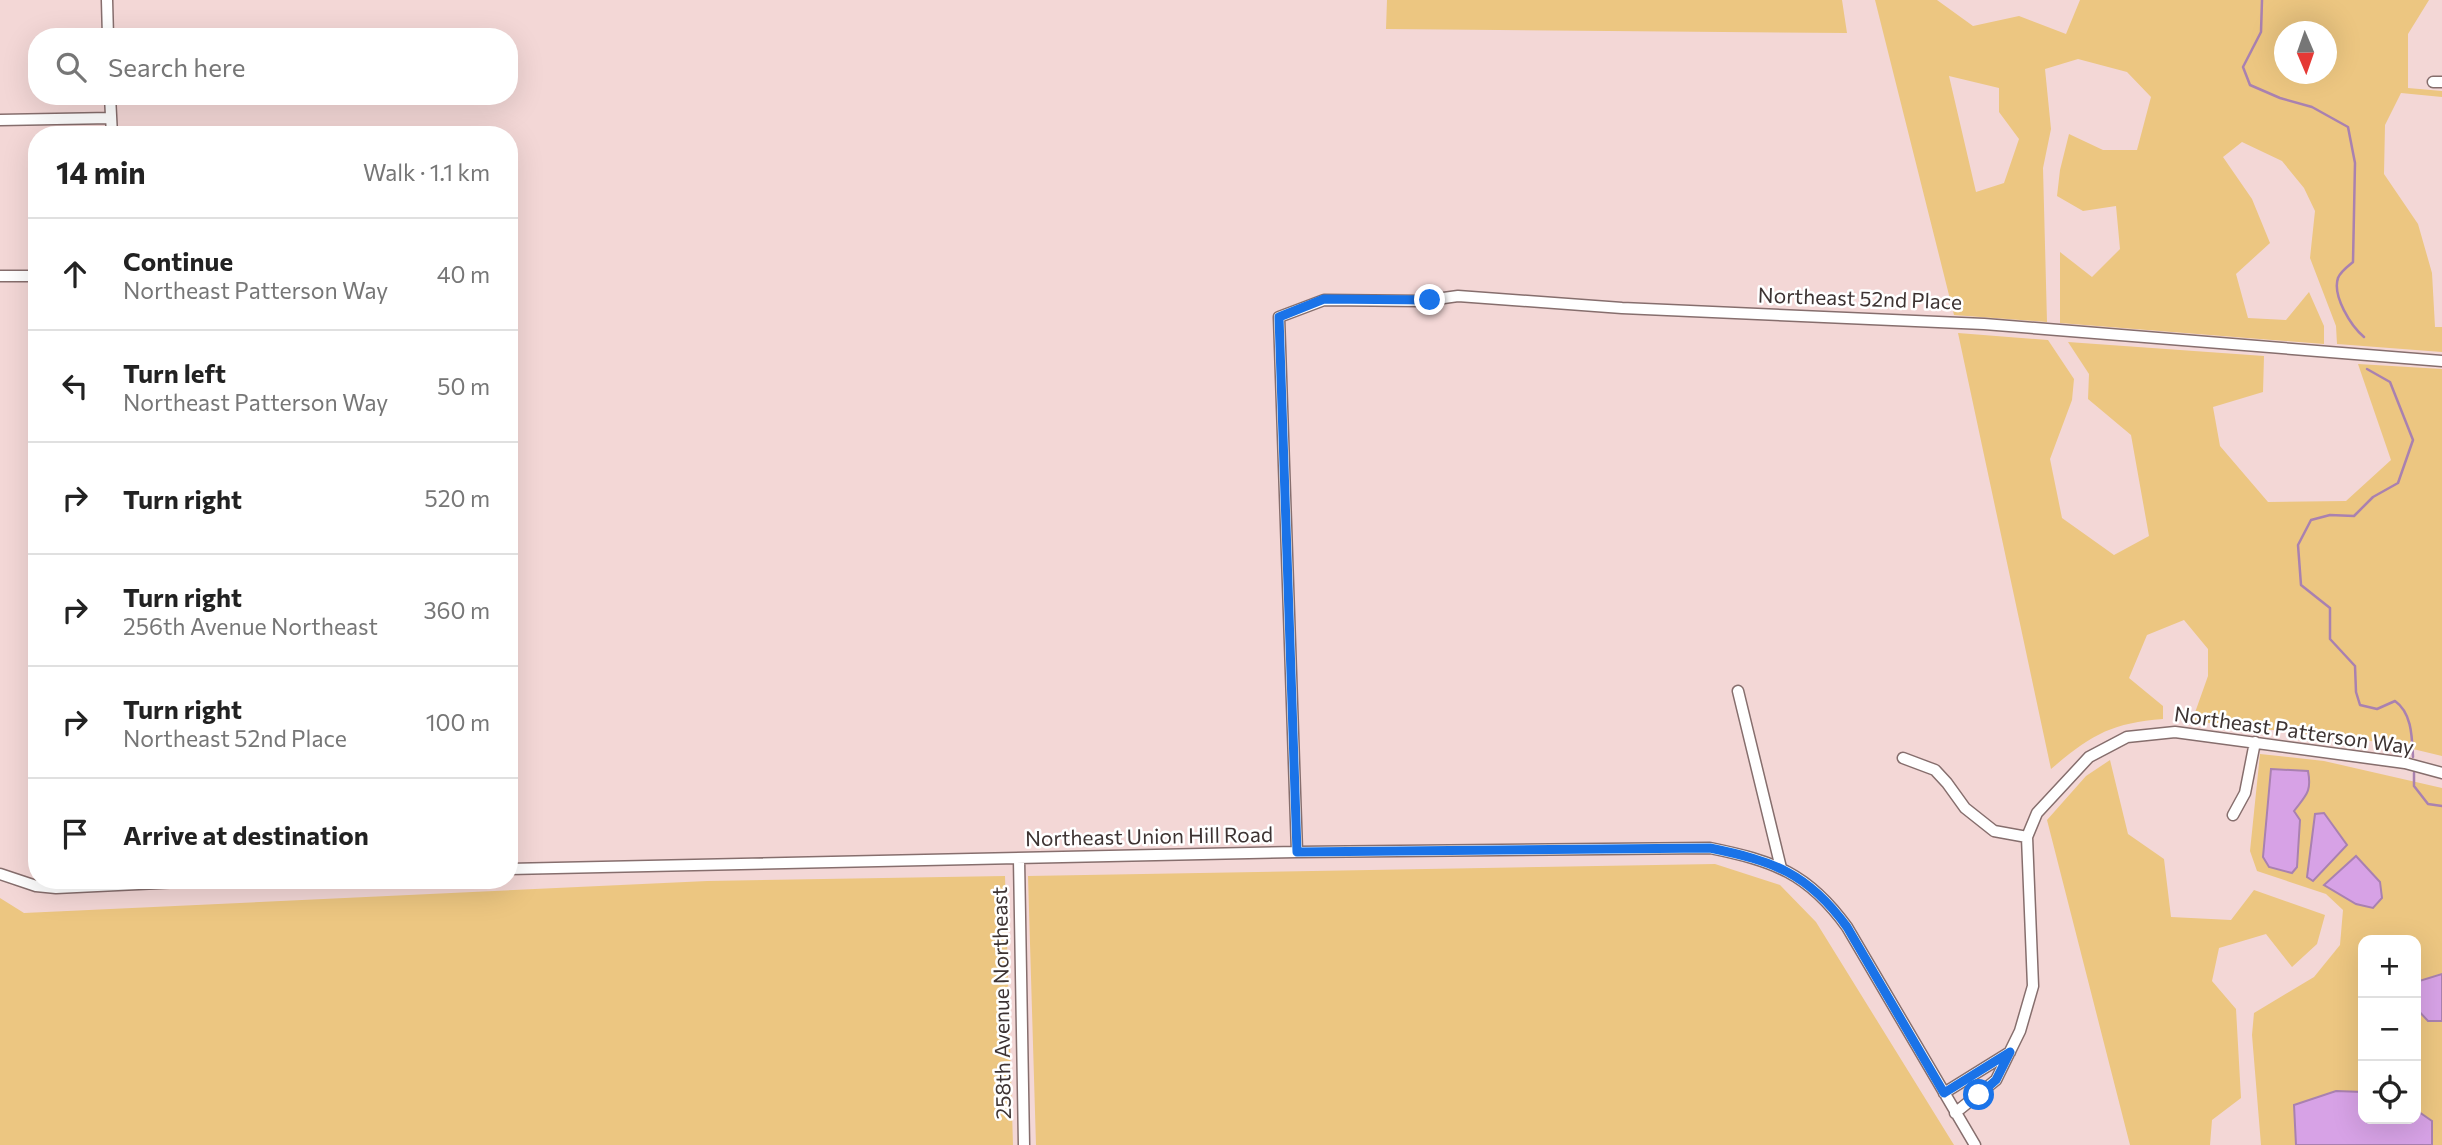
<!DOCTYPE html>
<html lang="en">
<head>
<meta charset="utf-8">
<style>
	body { margin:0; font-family:Commissioner,sans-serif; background:#f2f2f2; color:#222 }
	.controls { position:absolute; right:21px; bottom:21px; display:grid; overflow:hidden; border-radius:14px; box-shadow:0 7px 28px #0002 }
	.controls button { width:63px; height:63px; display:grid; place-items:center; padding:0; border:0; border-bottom:2px solid #e0e0e0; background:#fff; color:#222; font:35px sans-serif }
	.compass { position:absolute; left:2274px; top:21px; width:63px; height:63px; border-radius:50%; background:#fff; box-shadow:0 7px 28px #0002; rotate:178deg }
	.stop { position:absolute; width:21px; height:21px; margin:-16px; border:5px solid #1a73e8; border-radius:50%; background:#fff }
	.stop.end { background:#1a73e8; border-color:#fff; box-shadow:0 2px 7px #0008 }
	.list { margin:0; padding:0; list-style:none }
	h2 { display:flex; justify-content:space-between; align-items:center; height:91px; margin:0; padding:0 28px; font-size:30px }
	h2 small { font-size:23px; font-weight:400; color:#767676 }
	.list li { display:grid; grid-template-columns:46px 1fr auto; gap:21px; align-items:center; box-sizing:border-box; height:112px; padding:0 28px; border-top:2px solid #e0e0e0 }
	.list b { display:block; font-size:26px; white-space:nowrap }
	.list p { margin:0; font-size:23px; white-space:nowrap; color:#767676 }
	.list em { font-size:23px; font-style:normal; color:#767676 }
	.icon { flex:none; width:38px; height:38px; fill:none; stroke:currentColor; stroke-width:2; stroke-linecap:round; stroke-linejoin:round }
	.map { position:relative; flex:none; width:2442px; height:1145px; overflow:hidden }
	.search { position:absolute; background:#fff; box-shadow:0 7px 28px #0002; left:28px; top:28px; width:490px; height:77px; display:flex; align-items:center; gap:18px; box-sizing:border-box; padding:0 24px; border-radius:28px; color:#767676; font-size:26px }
	.panel { position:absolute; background:#fff; box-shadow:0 7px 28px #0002; left:28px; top:126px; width:490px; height:763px; border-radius:28px }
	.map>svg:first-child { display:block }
	.green { fill:#ecc681; fill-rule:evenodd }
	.water { fill:#d7a2e6; stroke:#a981b0; stroke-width:2 }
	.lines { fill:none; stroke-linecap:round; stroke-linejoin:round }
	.stream { stroke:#a981b0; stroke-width:2.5 }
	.minor-casing { stroke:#866e6d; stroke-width:13 }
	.minor { stroke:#fff; stroke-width:10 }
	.route { stroke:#1a73e8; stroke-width:9 }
	.labels { text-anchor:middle; stroke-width:5; stroke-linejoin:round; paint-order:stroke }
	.street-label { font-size:21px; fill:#3d3332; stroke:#fff }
</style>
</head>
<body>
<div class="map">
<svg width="2442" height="1145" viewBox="0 0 2442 1145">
	<rect width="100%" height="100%" fill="#f3d7d6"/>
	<path class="green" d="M1387 0H1842L1847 33 1386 29Z
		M1875 0H1937L1973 26 2019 16 2066 34 2080 0H2429L2408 34V88L2442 91V97L2401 93 2385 125 2384 174 2418 224 2432 273 2435 327H2442V352L2337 344 2336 326 2310 258 2315 211 2304 188 2282 161 2242 142 2223 157 2252 199 2270 243 2236 274 2248 318 2286 320 2309 292 2324 326V344L2060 323V252L2092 277 2120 249 2116 206 2083 211 2057 196 2060 170 2069 134 2103 150H2137L2151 97 2127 72 2078 59 2045 69 2051 129 2043 168 2047 322 1954 315ZM2284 32H2326V74H2284ZM1949 76 1999 88V112L2019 139 2004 183 1976 192Z
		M1958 333 2048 340 2074 379 2072 400 2050 459 2062 518 2114 555 2149 536 2131 435 2088 399 2089 374 2068 342 2264 356 2263 392 2213 407 2220 446 2268 502 2346 501 2391 460 2358 364 2442 369V756L2388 743 2192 721 2208 676V649L2184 620 2147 635 2129 678 2163 706V719C2111 723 2091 735 2051 769Z
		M2260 754 2324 761 2442 788V1145H2261L2252 1035 2254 1013 2314 977 2340 945 2343 910 2326 894 2257 871 2250 851ZM2363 940H2416V1119H2363Z
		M2110 760 2128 834 2164 859 2171 917 2231 920 2254 890 2325 915 2317 944 2292 967 2266 934 2219 948 2212 981 2236 1009 2241 1098 2212 1120 2210 1145H2130L2047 820 2086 776Z
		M1715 864 1780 885 1816 922 1954 1145H1036L1028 876Z
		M1005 876 1013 1145H0V898L24 913 707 881Z"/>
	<path class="water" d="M2271 769 2308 771C2312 792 2306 795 2294 811L2300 820 2297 867 2292 873 2269 867 2263 857Z
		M2324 813 2347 845 2313 881 2307 877 2315 814Z
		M2356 856 2380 882 2382 898 2373 908 2356 904 2324 885Z
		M2442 974V1021H2428L2416 1008V982Z
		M2336 1091 2363 1092V1119H2416V1110L2432 1121V1145H2296L2294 1105Z"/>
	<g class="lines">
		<path class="stream" d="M2262 0 2261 32 2243 67 2250 85 2280 98 2312 107 2348 127 2355 163 2353 262C2348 266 2340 272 2338 278 2332 296 2351 326 2364 337
			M2367 369 2390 382 2413 440 2398 483 2373 497 2354 516 2330 515 2311 520 2298 545 2301 585 2330 608V639L2355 666 2356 692 2360 705 2377 709 2395 701C2412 713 2412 737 2413 757
			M2414 773V786L2428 804 2442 806"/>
		<defs>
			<path id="minor" d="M107 0 108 37
				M2433 82H2442
				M110 96 112 135
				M0 120 111 118
				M0 276H37
				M1738 691 1781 868
				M1903 758 1935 770 1947 783 1965 808 1994 831 2027 837
				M2233 815 2245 793 2255 742
				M1297 852 1279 317 1324 300 1422 301 1458 296 1622 308 1984 324 2442 361
				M1019 859 1024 1145
				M509 869 1297 852 1710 848C1774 861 1808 873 1847 927L1975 1145
				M0 874 36 886 56 888 221 880
				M1944 1093 2010 1052
				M1955 1113 1996 1080 2020 1031 2033 986 2027 837 2037 813 2089 757 2127 737 2175 732 2405 763 2442 773"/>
		</defs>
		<use href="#minor" class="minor-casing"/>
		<use href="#minor" class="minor"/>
	</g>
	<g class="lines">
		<path class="route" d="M1430 300 1324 299 1279 317 1297 852 1710 848C1773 861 1808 873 1847 927L1944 1093 2010 1052 1996 1080 1979 1095"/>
	</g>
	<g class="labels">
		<g class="street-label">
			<text transform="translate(1860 299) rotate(2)" y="7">Northeast 52nd Place</text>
			<text transform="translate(2294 731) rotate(8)" y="7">Northeast Patterson Way</text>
			<text transform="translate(1149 837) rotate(-1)" y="7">Northeast Union Hill Road</text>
			<text transform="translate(1002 1003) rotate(-91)" y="7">258th Avenue Northeast</text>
		</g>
	</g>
</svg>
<div class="controls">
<button>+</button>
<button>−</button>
<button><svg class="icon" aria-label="locate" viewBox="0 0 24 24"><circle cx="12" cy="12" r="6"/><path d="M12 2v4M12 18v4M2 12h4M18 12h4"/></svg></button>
</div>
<svg class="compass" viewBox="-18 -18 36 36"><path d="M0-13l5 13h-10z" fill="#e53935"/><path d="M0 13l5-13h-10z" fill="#767676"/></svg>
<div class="stop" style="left:1979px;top:1095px"></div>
<div class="stop end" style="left:1430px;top:300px"></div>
<div class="search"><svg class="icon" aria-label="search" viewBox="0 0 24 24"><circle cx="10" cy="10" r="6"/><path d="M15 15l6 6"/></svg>Search here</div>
<section class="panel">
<h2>14 min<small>Walk · 1.1 km</small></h2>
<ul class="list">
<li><svg class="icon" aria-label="ahead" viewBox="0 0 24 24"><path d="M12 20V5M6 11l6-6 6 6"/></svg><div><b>Continue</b><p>Northeast Patterson Way</p></div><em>40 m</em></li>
<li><svg class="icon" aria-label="left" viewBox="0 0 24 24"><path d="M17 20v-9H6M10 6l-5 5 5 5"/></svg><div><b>Turn left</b><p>Northeast Patterson Way</p></div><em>50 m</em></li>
<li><svg class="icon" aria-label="right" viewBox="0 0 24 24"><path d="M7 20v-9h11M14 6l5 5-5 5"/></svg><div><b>Turn right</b></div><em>520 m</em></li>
<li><svg class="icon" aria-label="right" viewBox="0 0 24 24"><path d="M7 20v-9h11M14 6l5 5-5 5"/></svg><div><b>Turn right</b><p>256th Avenue Northeast</p></div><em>360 m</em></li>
<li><svg class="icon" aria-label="right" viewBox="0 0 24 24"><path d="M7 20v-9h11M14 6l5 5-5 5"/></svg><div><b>Turn right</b><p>Northeast 52nd Place</p></div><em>100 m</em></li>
<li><svg class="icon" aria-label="arrive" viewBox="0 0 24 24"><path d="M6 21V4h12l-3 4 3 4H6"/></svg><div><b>Arrive at destination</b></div></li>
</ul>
</section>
</div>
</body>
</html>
